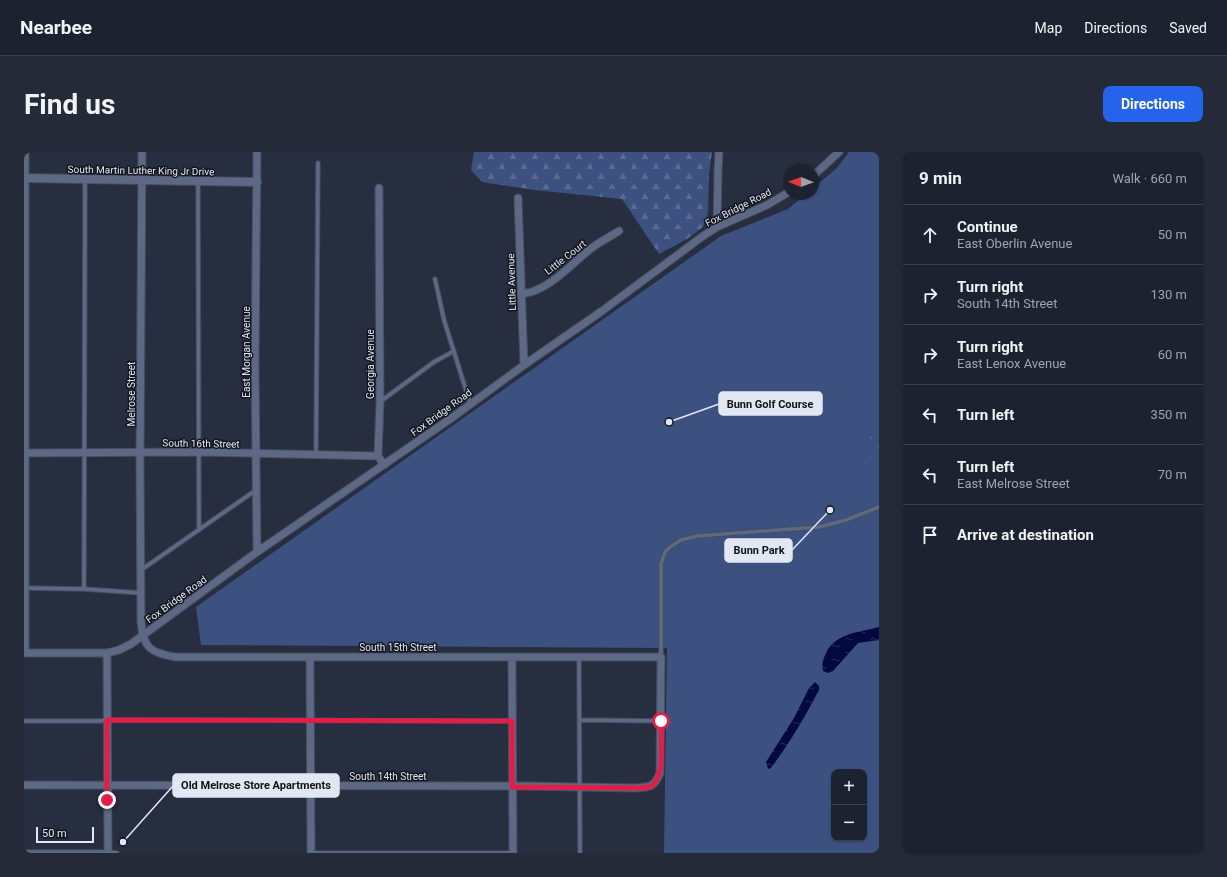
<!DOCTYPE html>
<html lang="en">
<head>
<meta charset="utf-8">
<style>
	body { margin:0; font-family:Roboto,sans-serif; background:#252a38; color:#f1f3f6 }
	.controls { position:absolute; right:12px; bottom:12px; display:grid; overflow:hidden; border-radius:8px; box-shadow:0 1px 3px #0004 }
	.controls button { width:36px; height:36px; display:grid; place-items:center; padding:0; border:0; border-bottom:1px solid #3a3f4c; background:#1c2230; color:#f1f3f6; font:20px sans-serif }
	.compass { position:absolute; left:759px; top:12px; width:36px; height:36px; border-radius:50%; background:#1c2230; box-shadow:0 1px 3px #0004; rotate:271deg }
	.scale { position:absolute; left:12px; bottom:10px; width:58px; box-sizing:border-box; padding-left:4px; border:2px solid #e2e7f4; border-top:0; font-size:11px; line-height:14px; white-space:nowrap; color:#e2e7f4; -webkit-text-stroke:3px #13161f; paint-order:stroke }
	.stop { position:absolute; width:12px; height:12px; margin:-9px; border:3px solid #e11d48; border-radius:50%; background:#fff }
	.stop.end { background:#e11d48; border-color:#fff; box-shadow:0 1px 4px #0008 }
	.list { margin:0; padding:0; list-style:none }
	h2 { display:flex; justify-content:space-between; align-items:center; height:52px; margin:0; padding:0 16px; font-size:17px }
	h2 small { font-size:13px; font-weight:400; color:#a0a4ab }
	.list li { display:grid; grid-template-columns:26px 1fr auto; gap:12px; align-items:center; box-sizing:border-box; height:60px; padding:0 16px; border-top:1px solid #3a3f4c }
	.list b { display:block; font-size:15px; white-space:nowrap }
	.list p { margin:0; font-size:13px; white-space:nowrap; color:#a0a4ab }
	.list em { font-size:13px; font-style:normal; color:#a0a4ab }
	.icon { flex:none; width:22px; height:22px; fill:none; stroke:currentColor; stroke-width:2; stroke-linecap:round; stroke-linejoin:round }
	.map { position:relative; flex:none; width:855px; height:701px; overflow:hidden; border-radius:8px }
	header { display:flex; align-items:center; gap:24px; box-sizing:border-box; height:56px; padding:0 20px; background:#1c2230; border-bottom:1px solid #3a3f4c }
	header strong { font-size:19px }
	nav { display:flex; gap:22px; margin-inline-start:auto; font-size:14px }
	.intro { display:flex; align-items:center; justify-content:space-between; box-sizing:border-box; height:96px; padding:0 24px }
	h1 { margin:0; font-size:28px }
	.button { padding:10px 18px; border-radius:8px; background:#2563eb; color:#fff; font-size:14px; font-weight:700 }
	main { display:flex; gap:24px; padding:0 24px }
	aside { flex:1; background:#1c2230; border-radius:8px; box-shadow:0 1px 3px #0004 }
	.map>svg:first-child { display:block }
	.grass { fill:#3d5181; fill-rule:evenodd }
	.forest { fill:url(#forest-firs) }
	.park { fill:url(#park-tufts) }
	.water { fill:url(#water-ripples) }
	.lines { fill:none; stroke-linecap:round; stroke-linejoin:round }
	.service-casing { stroke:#444c5d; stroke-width:5.5 }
	.minor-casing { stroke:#444c5d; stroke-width:9 }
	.tertiary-casing { stroke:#444c5d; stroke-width:10 }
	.service { stroke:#5c6884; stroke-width:3.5 }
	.minor { stroke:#5c6884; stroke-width:7 }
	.tertiary { stroke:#5c6884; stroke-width:8 }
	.route { stroke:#e11d48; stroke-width:5 }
	.labels { text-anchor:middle; stroke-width:3; stroke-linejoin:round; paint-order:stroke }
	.street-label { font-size:10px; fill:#e2e7f4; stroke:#13161f }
	.leader { fill:none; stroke:#e2e7f4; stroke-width:1.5 }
	.callout-dot { fill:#e2e7f4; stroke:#13161f; stroke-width:1.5 }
	.callout { fill:#e2e7f4; stroke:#e2e7f4; stroke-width:1.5 }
	.callout-label { font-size:11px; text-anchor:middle; font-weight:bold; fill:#111 }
</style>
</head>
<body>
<header>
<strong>Nearbee</strong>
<nav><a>Map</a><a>Directions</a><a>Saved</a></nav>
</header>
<div class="intro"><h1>Find us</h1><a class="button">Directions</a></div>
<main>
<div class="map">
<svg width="855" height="701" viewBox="0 0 855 701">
	<defs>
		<pattern id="forest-firs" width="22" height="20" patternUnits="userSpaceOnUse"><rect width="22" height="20" fill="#3d5181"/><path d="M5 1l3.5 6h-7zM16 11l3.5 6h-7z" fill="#596a93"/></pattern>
		<pattern id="park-tufts" width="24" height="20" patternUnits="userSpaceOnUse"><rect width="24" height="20" fill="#3d5181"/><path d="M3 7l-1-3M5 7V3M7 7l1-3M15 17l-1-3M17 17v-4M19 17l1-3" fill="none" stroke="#596a93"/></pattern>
		<pattern id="water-ripples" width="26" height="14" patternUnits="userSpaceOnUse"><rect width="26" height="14" fill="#030841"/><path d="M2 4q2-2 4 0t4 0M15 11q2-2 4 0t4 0" fill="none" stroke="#272c5d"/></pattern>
	</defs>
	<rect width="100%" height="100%" fill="#262e40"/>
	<path class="grass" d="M825 0H855V701H640L643 496 177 493 172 455 697 84 764 57 782 42H789V36L813 16ZM810 620H840V686H810Z"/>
	<path class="forest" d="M450 0H688L685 23 684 60 679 75 663 87 635 102 598 47 511 38 458 30 447 18Z"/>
	<path class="park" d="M846 284H855V305H845Z"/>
	<path class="water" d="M855 475V488L834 491 809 519 804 521 799 519C798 514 798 511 800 506 808 481 833 481 855 475Z
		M791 530 795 534V538C781 565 765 592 747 616L744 617 742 610 770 566 785 536Z"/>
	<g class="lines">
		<defs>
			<path id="service" d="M174 29 175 378
				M411 127 420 168 446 251
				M357 249 410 210 430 199
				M292 301 294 11
				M117 418 232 338
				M1 436 60 437 117 441
				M60 437 61 28
				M555 505 556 701
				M637 505V412L641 400 646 395 657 388 673 384 795 375 822 368 855 355
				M556 568 637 569
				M0 569H77L83 568 488 569
				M0 700H84L93 701
				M287 701H489"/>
			<path id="minor" d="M1 0V501
				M789 24 815 0
				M355 36 356 250 354 304 360 313
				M494 46 500 213
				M693 75 694 19 695 0
				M497 142C523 140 545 114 564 99 573 91 584 86 595 79
				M0 301 175 300 354 304
				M233 400 231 212 233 0
				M0 501H83L95 498 107 492 233 400 429 265 500 213 578 159 679 84 693 75 743 53 765 40
				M83 501 84 701
				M286 505 287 701
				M488 505 489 701
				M0 633 501 634 611 636C625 635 630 636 636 621L637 505H151C126 501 119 495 117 470L116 309 118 0"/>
			<path id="tertiary" d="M0 26 233 30"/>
		</defs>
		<use href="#service" class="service-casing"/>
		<use href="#minor" class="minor-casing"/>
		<use href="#tertiary" class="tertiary-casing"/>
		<use href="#service" class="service"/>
		<use href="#minor" class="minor"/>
		<use href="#tertiary" class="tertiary"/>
	</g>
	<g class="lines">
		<path class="route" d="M83 648V568L488 569V635L611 636C617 636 624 637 629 633 641 623 637 584 637 569"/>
	</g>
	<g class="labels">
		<g class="street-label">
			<text transform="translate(117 18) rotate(1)" y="4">South Martin Luther King Jr Drive</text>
			<text transform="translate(714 55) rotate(-27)" y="4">Fox Bridge Road</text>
			<text transform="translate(541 105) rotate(-38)" y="4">Little Court</text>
			<text transform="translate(487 130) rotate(-92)" y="4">Little Avenue</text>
			<text transform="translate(222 200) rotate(-90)" y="4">East Morgan Avenue</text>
			<text transform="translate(346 212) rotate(-90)" y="4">Georgia Avenue</text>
			<text transform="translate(107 242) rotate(-90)" y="4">Melrose Street</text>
			<text transform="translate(417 260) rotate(-36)" y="4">Fox Bridge Road</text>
			<text transform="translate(177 291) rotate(1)" y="4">South 16th Street</text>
			<text transform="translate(152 447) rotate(-36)" y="4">Fox Bridge Road</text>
			<text x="374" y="499">South 15th Street</text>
			<text x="364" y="628">South 14th Street</text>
		</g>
	</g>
	<path class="leader" d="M645 270L695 252M806 358L768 398M99 690L149 634"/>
	<g class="callout-dot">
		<circle cx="645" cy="270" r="4"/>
		<circle cx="806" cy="358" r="4"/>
		<circle cx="99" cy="690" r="4"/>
	</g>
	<g class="callout">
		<rect x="695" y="240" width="103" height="23" rx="4"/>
		<rect x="701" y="387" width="67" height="23" rx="4"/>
		<rect x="149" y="622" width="166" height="23" rx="4"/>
	</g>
	<g class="callout-label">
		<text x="746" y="256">Bunn Golf Course</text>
		<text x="735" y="402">Bunn Park</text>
		<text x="232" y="637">Old Melrose Store Apartments</text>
	</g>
</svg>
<div class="controls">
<button>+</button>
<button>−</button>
</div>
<svg class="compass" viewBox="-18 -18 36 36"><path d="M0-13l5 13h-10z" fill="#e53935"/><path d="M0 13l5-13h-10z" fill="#a0a4ab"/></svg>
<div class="scale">50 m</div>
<div class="stop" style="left:637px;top:569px"></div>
<div class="stop end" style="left:83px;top:648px"></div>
</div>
<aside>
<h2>9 min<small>Walk · 660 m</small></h2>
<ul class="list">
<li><svg class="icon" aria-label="ahead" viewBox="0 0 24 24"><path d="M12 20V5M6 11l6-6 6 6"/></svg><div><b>Continue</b><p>East Oberlin Avenue</p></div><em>50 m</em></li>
<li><svg class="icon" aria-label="right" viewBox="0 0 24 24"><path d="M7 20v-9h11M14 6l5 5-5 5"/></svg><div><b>Turn right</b><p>South 14th Street</p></div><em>130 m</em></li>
<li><svg class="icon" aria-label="right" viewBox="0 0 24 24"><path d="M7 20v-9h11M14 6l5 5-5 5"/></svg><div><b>Turn right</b><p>East Lenox Avenue</p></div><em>60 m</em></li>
<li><svg class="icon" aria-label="left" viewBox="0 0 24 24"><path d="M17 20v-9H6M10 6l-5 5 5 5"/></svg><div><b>Turn left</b></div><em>350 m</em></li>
<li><svg class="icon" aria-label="left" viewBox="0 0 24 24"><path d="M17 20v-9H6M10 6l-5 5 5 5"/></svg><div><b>Turn left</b><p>East Melrose Street</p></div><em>70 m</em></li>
<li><svg class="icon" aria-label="arrive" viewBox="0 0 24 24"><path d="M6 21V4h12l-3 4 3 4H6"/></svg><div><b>Arrive at destination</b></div></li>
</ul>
</aside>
</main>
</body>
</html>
